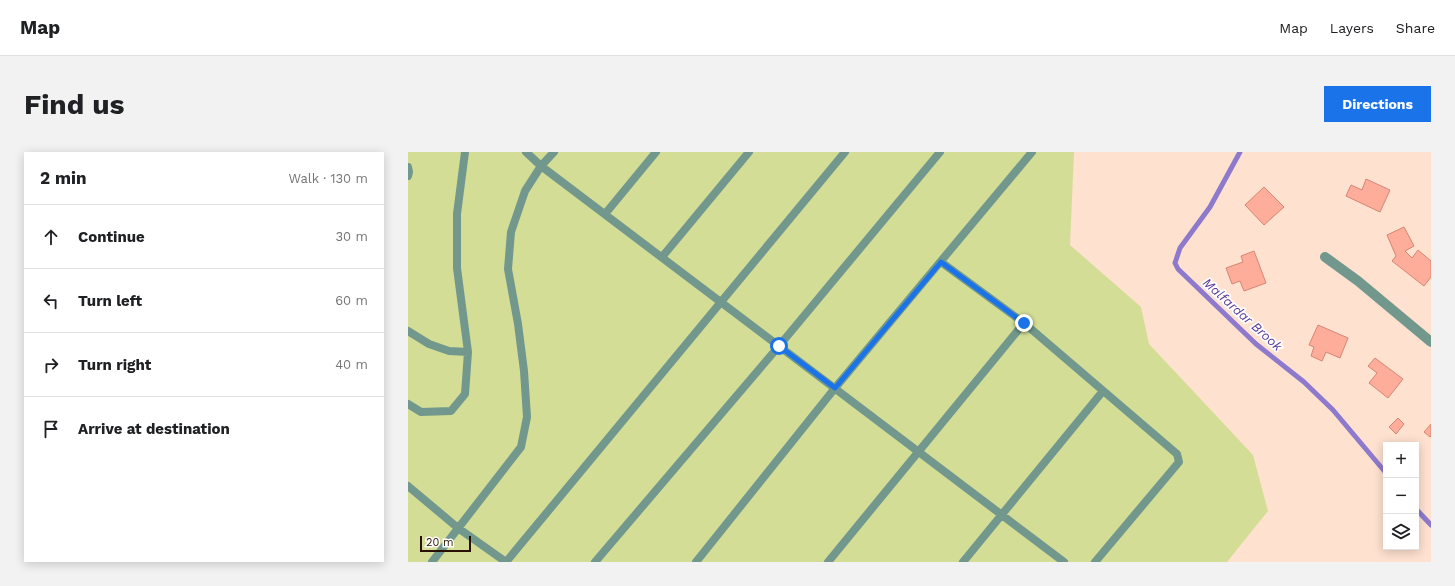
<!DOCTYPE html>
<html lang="en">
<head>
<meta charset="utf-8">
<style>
	body { margin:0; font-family:"Work Sans",sans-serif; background:#f2f2f2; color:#202124 }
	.controls { position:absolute; right:12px; bottom:12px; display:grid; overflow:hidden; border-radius:0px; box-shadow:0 2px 10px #0003 }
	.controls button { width:36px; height:36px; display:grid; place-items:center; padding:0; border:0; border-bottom:1px solid #e0e0e0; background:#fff; color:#202124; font:20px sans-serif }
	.scale { position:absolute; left:12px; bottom:10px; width:51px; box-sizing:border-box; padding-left:4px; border:2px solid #291000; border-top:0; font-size:11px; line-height:14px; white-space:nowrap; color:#291000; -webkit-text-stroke:3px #fff; paint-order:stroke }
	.stop { position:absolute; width:12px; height:12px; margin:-9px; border:3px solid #1a73e8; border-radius:50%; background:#fff }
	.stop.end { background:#1a73e8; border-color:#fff; box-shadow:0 1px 4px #0008 }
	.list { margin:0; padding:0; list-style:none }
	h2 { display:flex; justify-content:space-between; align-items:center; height:52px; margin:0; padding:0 16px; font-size:17px }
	h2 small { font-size:13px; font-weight:400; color:#757577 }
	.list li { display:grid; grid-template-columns:26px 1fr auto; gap:12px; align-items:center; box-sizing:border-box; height:64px; padding:0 16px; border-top:1px solid #e0e0e0 }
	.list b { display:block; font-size:15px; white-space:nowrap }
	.list em { font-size:13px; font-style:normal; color:#757577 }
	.icon { flex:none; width:22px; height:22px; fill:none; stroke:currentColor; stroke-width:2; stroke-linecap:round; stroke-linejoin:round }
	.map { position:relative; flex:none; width:1023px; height:410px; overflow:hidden; border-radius:0px }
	header { display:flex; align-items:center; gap:24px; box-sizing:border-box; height:56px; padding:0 20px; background:#fff; border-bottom:1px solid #e0e0e0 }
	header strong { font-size:19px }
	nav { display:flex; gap:22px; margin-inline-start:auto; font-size:14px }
	.intro { display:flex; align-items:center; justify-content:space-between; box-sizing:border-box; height:96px; padding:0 24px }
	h1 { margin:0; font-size:28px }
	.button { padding:10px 18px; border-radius:0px; background:#1a73e8; color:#fff; font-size:14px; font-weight:700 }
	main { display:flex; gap:24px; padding:0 24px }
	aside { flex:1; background:#fff; border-radius:0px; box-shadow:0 2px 10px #0003 }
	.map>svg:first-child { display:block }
	.green { fill:#d4dd96 }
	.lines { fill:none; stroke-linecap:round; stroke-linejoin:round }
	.stream { stroke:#8e7acc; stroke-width:5 }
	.building { fill:#fdad9a; stroke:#d48673 }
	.service { stroke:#72988d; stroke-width:8 }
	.minor { stroke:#72988d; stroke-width:10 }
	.route { stroke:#1a73e8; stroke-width:5 }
	.labels { text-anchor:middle; stroke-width:3.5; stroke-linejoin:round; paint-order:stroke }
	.water-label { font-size:13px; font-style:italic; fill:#563598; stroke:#fff }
</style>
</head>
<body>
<header>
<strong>Map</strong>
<nav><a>Map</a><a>Layers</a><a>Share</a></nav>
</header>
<div class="intro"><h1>Find us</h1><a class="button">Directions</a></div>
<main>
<aside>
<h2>2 min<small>Walk · 130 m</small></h2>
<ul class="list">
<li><svg class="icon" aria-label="ahead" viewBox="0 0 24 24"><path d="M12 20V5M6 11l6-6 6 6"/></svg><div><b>Continue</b></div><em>30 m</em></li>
<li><svg class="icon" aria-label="left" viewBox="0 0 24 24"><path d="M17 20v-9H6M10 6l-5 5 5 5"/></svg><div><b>Turn left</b></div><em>60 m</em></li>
<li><svg class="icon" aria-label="right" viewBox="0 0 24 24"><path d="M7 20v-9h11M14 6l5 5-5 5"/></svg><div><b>Turn right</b></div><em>40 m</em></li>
<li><svg class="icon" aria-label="arrive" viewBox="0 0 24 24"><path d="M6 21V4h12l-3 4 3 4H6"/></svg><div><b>Arrive at destination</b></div></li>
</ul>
</aside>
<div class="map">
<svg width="1023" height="410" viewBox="0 0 1023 410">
	<rect width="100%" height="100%" fill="#fee1cf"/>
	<path class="green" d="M0 0H666L662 93 733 155 741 192 845 303 860 359 819 410H0Z"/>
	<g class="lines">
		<path class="stream" d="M832 0 802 55 772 96 767 111 770 117 848 192 896 230 925 258 978 321
			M1008 357 1023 373"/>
	</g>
	<path class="building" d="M958 27 982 38 972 60 938 44 943 33 954 38Z
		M856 35 876 55 856 73 837 53Z
		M996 75 1006 94 997 99 1004 106 1010 98 1023 109V125L1016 134 984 109 988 104 979 83Z
		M846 99 858 131 836 139 832 129 824 132 818 116 835 110 833 104Z
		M910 173 940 186 932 206 918 200 914 209 903 204 906 195 901 193Z
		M967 206 995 227 980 246 961 231 969 221 960 214Z
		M990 266 996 272 988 282 981 275Z
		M1023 272V284L1022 285 1016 280Z"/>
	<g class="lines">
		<path class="service" d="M118 0 133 14 656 410
			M0 15 1 20 0 24
			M197 62 248 0
			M254 105 341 0
			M533 110 616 171 769 302 771 310 687 410
			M0 179 21 192 41 199 60 200
			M0 252 13 260 43 259 57 242 60 200 49 116V62L57 0
			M0 334 50 376 98 410
			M24 410 113 295 119 265 116 219 110 172 100 117 103 80 117 39 133 14 146 0
			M98 410 437 0
			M187 410 371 194 532 0
			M288 410 427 236 624 0
			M420 410 616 171
			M555 410 695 239"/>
		<path class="minor" d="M917 105 950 129 1023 190"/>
	</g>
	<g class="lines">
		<path class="route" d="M371 194 427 236 533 110 616 171"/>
	</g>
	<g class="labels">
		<g class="water-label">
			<text transform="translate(835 162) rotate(42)" y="5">Malfardar Brook</text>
		</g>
	</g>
</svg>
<div class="controls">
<button>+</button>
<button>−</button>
<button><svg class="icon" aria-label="layers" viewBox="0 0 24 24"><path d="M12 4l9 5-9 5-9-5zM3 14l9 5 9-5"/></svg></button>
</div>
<div class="scale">20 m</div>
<div class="stop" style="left:371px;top:194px"></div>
<div class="stop end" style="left:616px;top:171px"></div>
</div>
</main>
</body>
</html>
